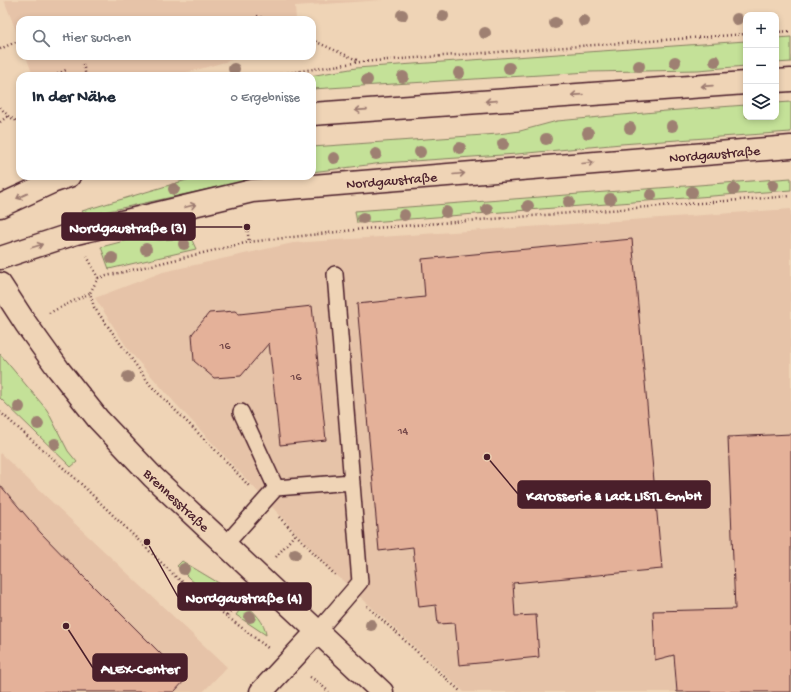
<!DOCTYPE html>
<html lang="de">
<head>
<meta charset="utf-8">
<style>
	body { margin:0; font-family:"Gochi Hand",sans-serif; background:#f2f2f3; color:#1f2937 }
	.controls { position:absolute; right:12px; top:12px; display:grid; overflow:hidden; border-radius:8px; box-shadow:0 2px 6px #0003 }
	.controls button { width:36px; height:36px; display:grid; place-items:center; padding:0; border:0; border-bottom:1px solid #e0e1e3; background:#fff; color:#1f2937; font:20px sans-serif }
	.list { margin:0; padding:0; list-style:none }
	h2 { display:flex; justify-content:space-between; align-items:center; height:52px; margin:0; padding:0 16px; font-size:17px }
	h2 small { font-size:13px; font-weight:400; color:#747a83 }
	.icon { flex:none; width:22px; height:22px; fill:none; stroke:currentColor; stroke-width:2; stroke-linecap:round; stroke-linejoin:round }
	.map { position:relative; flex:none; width:791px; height:692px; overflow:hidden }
	.search { position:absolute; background:#fff; box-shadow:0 2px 6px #0003; left:16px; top:16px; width:300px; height:44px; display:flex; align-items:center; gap:10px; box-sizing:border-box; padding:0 14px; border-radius:12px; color:#747a83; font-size:15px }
	.panel { position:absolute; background:#fff; box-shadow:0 2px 6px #0003; left:16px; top:72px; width:300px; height:108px; border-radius:12px }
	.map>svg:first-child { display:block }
	.built { fill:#e6c3a8 }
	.green { fill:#c4e198; stroke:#878062 }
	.building { fill:#e4b199; stroke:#4a1f2b }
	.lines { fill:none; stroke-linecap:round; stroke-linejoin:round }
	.service-casing { stroke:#4a1f2b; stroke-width:18 }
	.minor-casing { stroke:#4a1f2b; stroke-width:25 }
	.tertiary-casing { stroke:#4a1f2b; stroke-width:25 }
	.secondary-casing { stroke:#4a1f2b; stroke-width:25 }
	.path { stroke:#4a1f2b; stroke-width:2.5; stroke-dasharray:1 3; stroke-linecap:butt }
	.service { stroke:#efd4b6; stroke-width:15 }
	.minor { stroke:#efd4b6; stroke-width:22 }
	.tertiary { stroke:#efd4b6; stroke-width:22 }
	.secondary { stroke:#efd4b6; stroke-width:22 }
	.tree { fill:#9e8072 }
	.oneway { stroke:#9c7a70 }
	.labels { text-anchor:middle; stroke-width:3.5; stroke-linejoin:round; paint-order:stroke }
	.number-label { font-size:12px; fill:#704446 }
	.street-label { font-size:14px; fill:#4a1f2b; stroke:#efd4b6 }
	.leader { fill:none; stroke:#4a1f2b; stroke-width:1.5 }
	.callout-dot { fill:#4a1f2b; stroke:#efd4b6; stroke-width:1.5 }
	.callout { fill:#4a1f2b; stroke:#4a1f2b; stroke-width:1.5 }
	.callout-label { font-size:15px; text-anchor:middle; font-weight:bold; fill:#fff }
</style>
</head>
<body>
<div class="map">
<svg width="791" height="692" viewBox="0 0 791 692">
	<rect width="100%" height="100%" fill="#efd4b6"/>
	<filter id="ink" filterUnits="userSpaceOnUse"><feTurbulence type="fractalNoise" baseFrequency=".025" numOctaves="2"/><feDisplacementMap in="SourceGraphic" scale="8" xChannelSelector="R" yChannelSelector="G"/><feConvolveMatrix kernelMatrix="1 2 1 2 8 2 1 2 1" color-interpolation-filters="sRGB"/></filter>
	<g filter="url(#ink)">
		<path class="built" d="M4 0H383L295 6 296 20H20V41Z
			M26 56H246L175 76H33Z
			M791 209V692H464L330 569 175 403 130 352 95 298 163 272 293 243Z
			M0 453 227 667 203 692H0Z"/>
		<path class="green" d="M791 37V62L776 63V38Z
			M746 41V66L698 70 589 72 312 89V76H310L356 68Z
			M791 102V132L621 144 517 154 383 163 312 172V147L498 134 520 131 557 121 666 111 746 105V117H776V103Z
			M200 176H280L255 179 85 216 82 211Z
			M791 178V190L357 223 355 211Z
			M136 238 160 240 191 238 196 249 109 269 101 247Z
			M0 354 47 410 68 451 77 462 71 467 0 398Z
			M182 561 222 585 240 598 230 606H222L190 579 177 566Z
			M245 603C254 613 265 621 266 635L236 615Z"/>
		<path class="building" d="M632 239 662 569 513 583 515 616 536 615 539 657 459 665 455 623 438 624 436 605 419 607 413 547 379 551 357 304 425 297 422 259Z
			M312 306 326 440 280 445 269 343 241 376 214 378 194 361 192 334 209 313 235 311 239 314Z
			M791 434V692H677L674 655 655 660 653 611 735 609 728 437Z
			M0 485 40 532 80 573 186 679 174 692H0Z"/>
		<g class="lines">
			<defs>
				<path id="service" d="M241 412 276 488
					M225 545 276 488 352 482
					M317 632 360 582 335 274"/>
				<path id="minor" d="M261 692 317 632"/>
				<g id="tertiary">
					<path id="s1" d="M0 284 26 324 59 370 98 419 153 477 382 692"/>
				</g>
				<g id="secondary">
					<path d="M776 81 791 80"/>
					<path d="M312 114 746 83"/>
					<path d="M0 206 52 182 69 176"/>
					<path id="s2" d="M0 258 76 233 252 191 791 147"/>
				</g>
			</defs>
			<use href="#service" class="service-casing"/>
			<use href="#minor" class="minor-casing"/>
			<use href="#tertiary" class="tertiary-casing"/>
			<use href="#secondary" class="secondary-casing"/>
			<path class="path" d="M257 16 267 20
				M776 32 791 31
				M312 40 359 61
				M0 49 20 40
				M83 64 86 76
				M54 76 68 69
				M268 76 360 62 746 34
				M0 107 8 116 20 123
				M0 122 8 116
				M247 227 249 242
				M87 256 98 278 90 293 94 307 151 386 224 459 249 486
				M98 278 249 242 363 229 791 196
				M49 313 90 293
				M0 412 76 479 176 577 268 648
				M279 517 336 576
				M276 557 296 533
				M367 606 461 692
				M227 616 244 597
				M310 677 318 682 329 692"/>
			<use href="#service" class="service"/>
			<use href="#minor" class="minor"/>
			<use href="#tertiary" class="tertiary"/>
			<use href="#secondary" class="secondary"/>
		</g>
		<g class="tree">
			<circle cx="402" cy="15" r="6"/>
			<circle cx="443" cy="16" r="6"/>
			<circle cx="737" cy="19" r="6"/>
			<circle cx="584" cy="21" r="6"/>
			<circle cx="555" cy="23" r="6"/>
			<circle cx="485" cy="33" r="6"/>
			<circle cx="715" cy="61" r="6"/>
			<circle cx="675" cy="62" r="6"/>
			<circle cx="639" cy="66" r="6"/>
			<circle cx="509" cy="68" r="6"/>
			<circle cx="234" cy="69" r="6"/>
			<circle cx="459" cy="73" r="6"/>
			<circle cx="403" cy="77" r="6"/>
			<circle cx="367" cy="80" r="6"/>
			<circle cx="672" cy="126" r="6"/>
			<circle cx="630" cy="128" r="6"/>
			<circle cx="588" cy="133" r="6"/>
			<circle cx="546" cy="139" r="6"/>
			<circle cx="503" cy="144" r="6"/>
			<circle cx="460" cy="148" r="6"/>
			<circle cx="420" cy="152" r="6"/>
			<circle cx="376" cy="154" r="6"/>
			<circle cx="334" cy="158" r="6"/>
			<circle cx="773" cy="185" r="6"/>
			<circle cx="174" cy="189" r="6"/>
			<circle cx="734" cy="189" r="6"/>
			<circle cx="692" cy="192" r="6"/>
			<circle cx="651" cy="195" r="6"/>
			<circle cx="610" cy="199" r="6"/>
			<circle cx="569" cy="202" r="6"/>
			<circle cx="528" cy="206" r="6"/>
			<circle cx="487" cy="209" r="6"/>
			<circle cx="446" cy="212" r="6"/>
			<circle cx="404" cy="215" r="6"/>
			<circle cx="363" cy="218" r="6"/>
			<circle cx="184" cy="244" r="6"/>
			<circle cx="146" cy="249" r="6"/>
			<circle cx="112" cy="258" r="6"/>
			<circle cx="128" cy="377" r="6"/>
			<circle cx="19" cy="407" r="6"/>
			<circle cx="38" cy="424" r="6"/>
			<circle cx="55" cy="444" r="6"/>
			<circle cx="295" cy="554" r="6"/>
			<circle cx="184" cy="569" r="6"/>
			<circle cx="250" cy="617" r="6"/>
			<circle cx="371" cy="625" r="6"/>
		</g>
		<defs><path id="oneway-shaft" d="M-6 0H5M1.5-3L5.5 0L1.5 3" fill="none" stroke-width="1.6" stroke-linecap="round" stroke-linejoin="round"/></defs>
		<g class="oneway">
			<use href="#oneway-shaft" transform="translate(707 86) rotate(176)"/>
			<use href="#oneway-shaft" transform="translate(577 95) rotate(176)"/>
			<use href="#oneway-shaft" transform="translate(491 101) rotate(176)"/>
			<use href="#oneway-shaft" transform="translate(361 110) rotate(176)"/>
			<use href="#oneway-shaft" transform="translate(588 163) rotate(-5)"/>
			<use href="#oneway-shaft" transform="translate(459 174) rotate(-5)"/>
			<use href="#oneway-shaft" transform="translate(22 196) rotate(155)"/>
			<use href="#oneway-shaft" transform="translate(190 206) rotate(-14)"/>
			<use href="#oneway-shaft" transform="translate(37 246) rotate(-18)"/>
		</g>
	</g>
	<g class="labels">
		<g class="number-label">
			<text x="225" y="349">16</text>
			<text x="296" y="380">16</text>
			<text x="403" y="434">14</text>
		</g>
		<g class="street-label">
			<text dy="5" stroke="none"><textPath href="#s2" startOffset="725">Nordgaustraße</textPath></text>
			<text dy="5" stroke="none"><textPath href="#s2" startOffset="401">Nordgaustraße</textPath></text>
			<text dy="5" stroke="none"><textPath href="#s1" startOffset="280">Brennesstraße</textPath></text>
		</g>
	</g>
	<path class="leader" d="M247 227L195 227M487 457L518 494M147 542L178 597M66 626L93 668"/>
	<g class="callout-dot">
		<circle cx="247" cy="227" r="4"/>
		<circle cx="487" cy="457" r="4"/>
		<circle cx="147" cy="542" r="4"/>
		<circle cx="66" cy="626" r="4"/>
	</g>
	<g class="callout">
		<rect x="62" y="213" width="133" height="27" rx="4"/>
		<rect x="518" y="481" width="192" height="27" rx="4"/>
		<rect x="178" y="583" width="133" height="27" rx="4"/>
		<rect x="93" y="654" width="94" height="27" rx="4"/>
	</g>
	<g class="callout-label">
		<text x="128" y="232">Nordgaustraße (3)</text>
		<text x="614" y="500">Karosserie &amp; Lack LISTL GmbH</text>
		<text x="244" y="602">Nordgaustraße (4)</text>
		<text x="140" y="673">ALEX-Center</text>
	</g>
</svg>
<div class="controls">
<button>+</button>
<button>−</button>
<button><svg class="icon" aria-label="layers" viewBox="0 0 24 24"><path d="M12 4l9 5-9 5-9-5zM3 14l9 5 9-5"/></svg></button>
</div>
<div class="search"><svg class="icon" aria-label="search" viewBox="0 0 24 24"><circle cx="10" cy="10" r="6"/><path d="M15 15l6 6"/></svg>Hier suchen</div>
<section class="panel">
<h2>In der Nähe<small>0 Ergebnisse</small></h2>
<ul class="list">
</ul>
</section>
</div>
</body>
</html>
